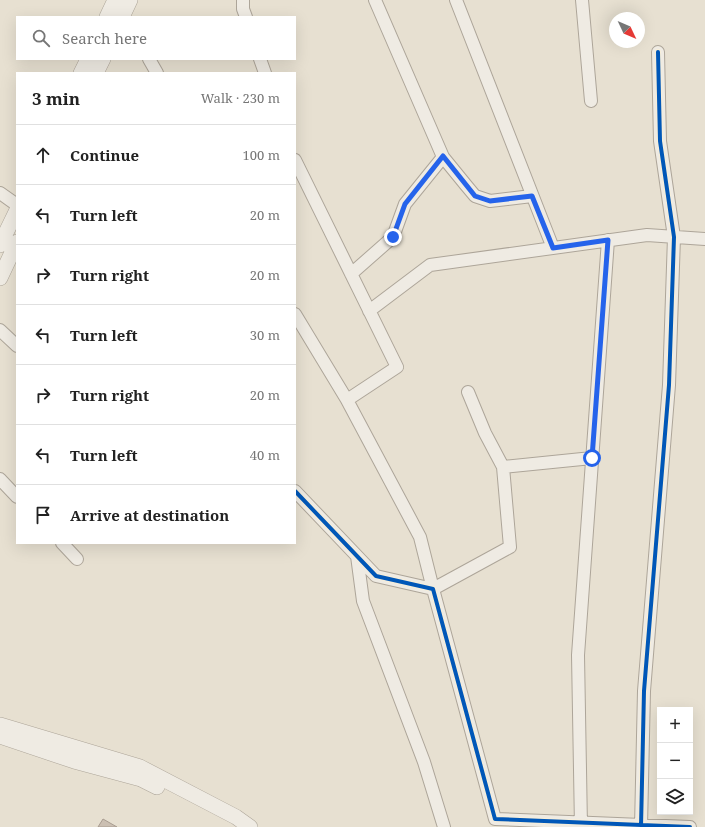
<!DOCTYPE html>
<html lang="en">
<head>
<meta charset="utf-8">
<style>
	body { margin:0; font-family:"Noto Serif",serif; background:#f2f2f2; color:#222 }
	.controls { position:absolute; right:12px; bottom:12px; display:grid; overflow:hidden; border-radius:0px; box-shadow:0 4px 16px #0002 }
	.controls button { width:36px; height:36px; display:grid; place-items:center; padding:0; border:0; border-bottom:1px solid #e0e0e0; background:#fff; color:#222; font:20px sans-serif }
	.compass { position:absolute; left:609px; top:12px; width:36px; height:36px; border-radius:50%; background:#fff; box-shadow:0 4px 16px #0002; rotate:134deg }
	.stop { position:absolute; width:12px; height:12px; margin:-9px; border:3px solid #2563eb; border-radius:50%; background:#fff }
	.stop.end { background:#2563eb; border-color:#fff; box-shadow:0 1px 4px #0008 }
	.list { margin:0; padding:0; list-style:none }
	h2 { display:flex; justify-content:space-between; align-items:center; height:52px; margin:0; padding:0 16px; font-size:17px }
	h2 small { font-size:13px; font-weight:400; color:#767676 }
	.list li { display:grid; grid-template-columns:26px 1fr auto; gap:12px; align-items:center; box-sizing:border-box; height:60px; padding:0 16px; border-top:1px solid #e0e0e0 }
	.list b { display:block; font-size:15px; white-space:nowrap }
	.list em { font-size:13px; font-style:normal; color:#767676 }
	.icon { flex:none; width:22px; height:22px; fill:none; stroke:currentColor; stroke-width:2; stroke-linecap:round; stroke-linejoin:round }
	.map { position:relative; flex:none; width:705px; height:827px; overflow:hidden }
	.search { position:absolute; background:#fff; box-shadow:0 4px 16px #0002; left:16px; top:16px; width:280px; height:44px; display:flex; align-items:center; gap:10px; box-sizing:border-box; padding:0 14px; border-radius:0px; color:#767676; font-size:15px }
	.panel { position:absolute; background:#fff; box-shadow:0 4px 16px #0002; left:16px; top:72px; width:280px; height:472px; border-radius:0px }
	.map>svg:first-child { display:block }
	.building { fill:#cbbfb2; stroke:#a89c90 }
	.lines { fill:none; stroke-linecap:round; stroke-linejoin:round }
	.minor-casing { stroke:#ada599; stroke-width:14 }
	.tertiary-casing { stroke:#ada599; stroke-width:16 }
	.minor { stroke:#efebe3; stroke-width:12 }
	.tertiary { stroke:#efebe3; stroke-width:15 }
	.cycleway-casing { stroke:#f7eed8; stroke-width:6 }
	.cycleway { stroke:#0057b8; stroke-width:4 }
	.route { stroke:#2563eb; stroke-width:5 }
</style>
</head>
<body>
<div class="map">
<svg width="705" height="827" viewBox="0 0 705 827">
	<rect width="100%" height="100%" fill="#e7e0d1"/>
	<path class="building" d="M103 819 117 827H98Z"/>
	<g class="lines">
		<defs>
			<path id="minor" d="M243 0V9L246 17
				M375 0 443 157 465 184 475 196 490 201 532 196
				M456 0 553 248
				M582 0 591 101
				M149 59 157 73
				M260 59 265 73
				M295 160 397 367 347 400 295 314
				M0 193 17 205
				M351 274 393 237 405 204 443 157
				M369 311 430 265 647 235 705 239
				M0 330 17 346
				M468 392 485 433 503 467
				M347 400 420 537 433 589 510 547 503 467 592 458
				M0 479 17 497
				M295 491 376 576 433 589 495 819 690 827
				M62 543 77 559
				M357 556 363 601 424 762 444 827
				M581 827 578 655 608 240
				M641 827 644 691 669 385 674 237 660 141 658 52"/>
			<path id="tertiary" d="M107 17 115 0
				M122 17 130 0
				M81 73 88 59
				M96 73 103 59
				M0 245 17 210
				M0 278 17 242
				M0 725 140 767 236 817 250 827
				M0 736 74 761 141 779 157 787"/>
		</defs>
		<use href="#minor" class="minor-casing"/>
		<use href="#tertiary" class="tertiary-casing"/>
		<use href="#minor" class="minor"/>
		<use href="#tertiary" class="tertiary"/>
		<defs>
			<path id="cycleway" d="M295 491 376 576 433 589 495 819 690 827
				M641 827 644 691 669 385 674 237 660 141 658 52"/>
		</defs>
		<use href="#cycleway" class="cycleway-casing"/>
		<use href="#cycleway" class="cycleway"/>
	</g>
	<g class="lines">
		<path class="route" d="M393 237 405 204 443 156 475 196 490 201 532 196 553 248 608 240 592 458"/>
	</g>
</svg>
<div class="controls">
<button>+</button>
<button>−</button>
<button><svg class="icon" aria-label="layers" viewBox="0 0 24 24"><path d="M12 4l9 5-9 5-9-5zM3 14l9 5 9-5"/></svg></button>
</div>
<svg class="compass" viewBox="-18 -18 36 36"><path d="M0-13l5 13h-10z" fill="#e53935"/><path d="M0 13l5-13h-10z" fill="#767676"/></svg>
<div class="stop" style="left:592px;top:458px"></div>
<div class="stop end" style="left:393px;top:237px"></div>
<div class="search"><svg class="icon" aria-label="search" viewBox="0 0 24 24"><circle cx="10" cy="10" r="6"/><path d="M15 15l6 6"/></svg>Search here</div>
<section class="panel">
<h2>3 min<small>Walk · 230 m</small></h2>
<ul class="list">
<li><svg class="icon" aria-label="ahead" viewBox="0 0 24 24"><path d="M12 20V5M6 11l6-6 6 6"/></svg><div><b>Continue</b></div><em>100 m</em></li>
<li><svg class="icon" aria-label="left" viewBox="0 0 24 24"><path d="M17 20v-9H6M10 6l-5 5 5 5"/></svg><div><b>Turn left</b></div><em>20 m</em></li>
<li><svg class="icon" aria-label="right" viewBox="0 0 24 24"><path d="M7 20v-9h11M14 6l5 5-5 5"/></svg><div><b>Turn right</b></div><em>20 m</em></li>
<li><svg class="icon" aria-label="left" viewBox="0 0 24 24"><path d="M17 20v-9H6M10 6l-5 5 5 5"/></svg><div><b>Turn left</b></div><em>30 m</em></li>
<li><svg class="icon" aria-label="right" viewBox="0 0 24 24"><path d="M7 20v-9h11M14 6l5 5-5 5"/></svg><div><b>Turn right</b></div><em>20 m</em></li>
<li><svg class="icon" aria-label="left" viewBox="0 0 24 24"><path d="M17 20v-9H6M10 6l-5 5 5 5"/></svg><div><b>Turn left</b></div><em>40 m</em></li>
<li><svg class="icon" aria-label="arrive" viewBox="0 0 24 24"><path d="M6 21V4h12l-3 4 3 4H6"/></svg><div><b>Arrive at destination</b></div></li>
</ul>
</section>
</div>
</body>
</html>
